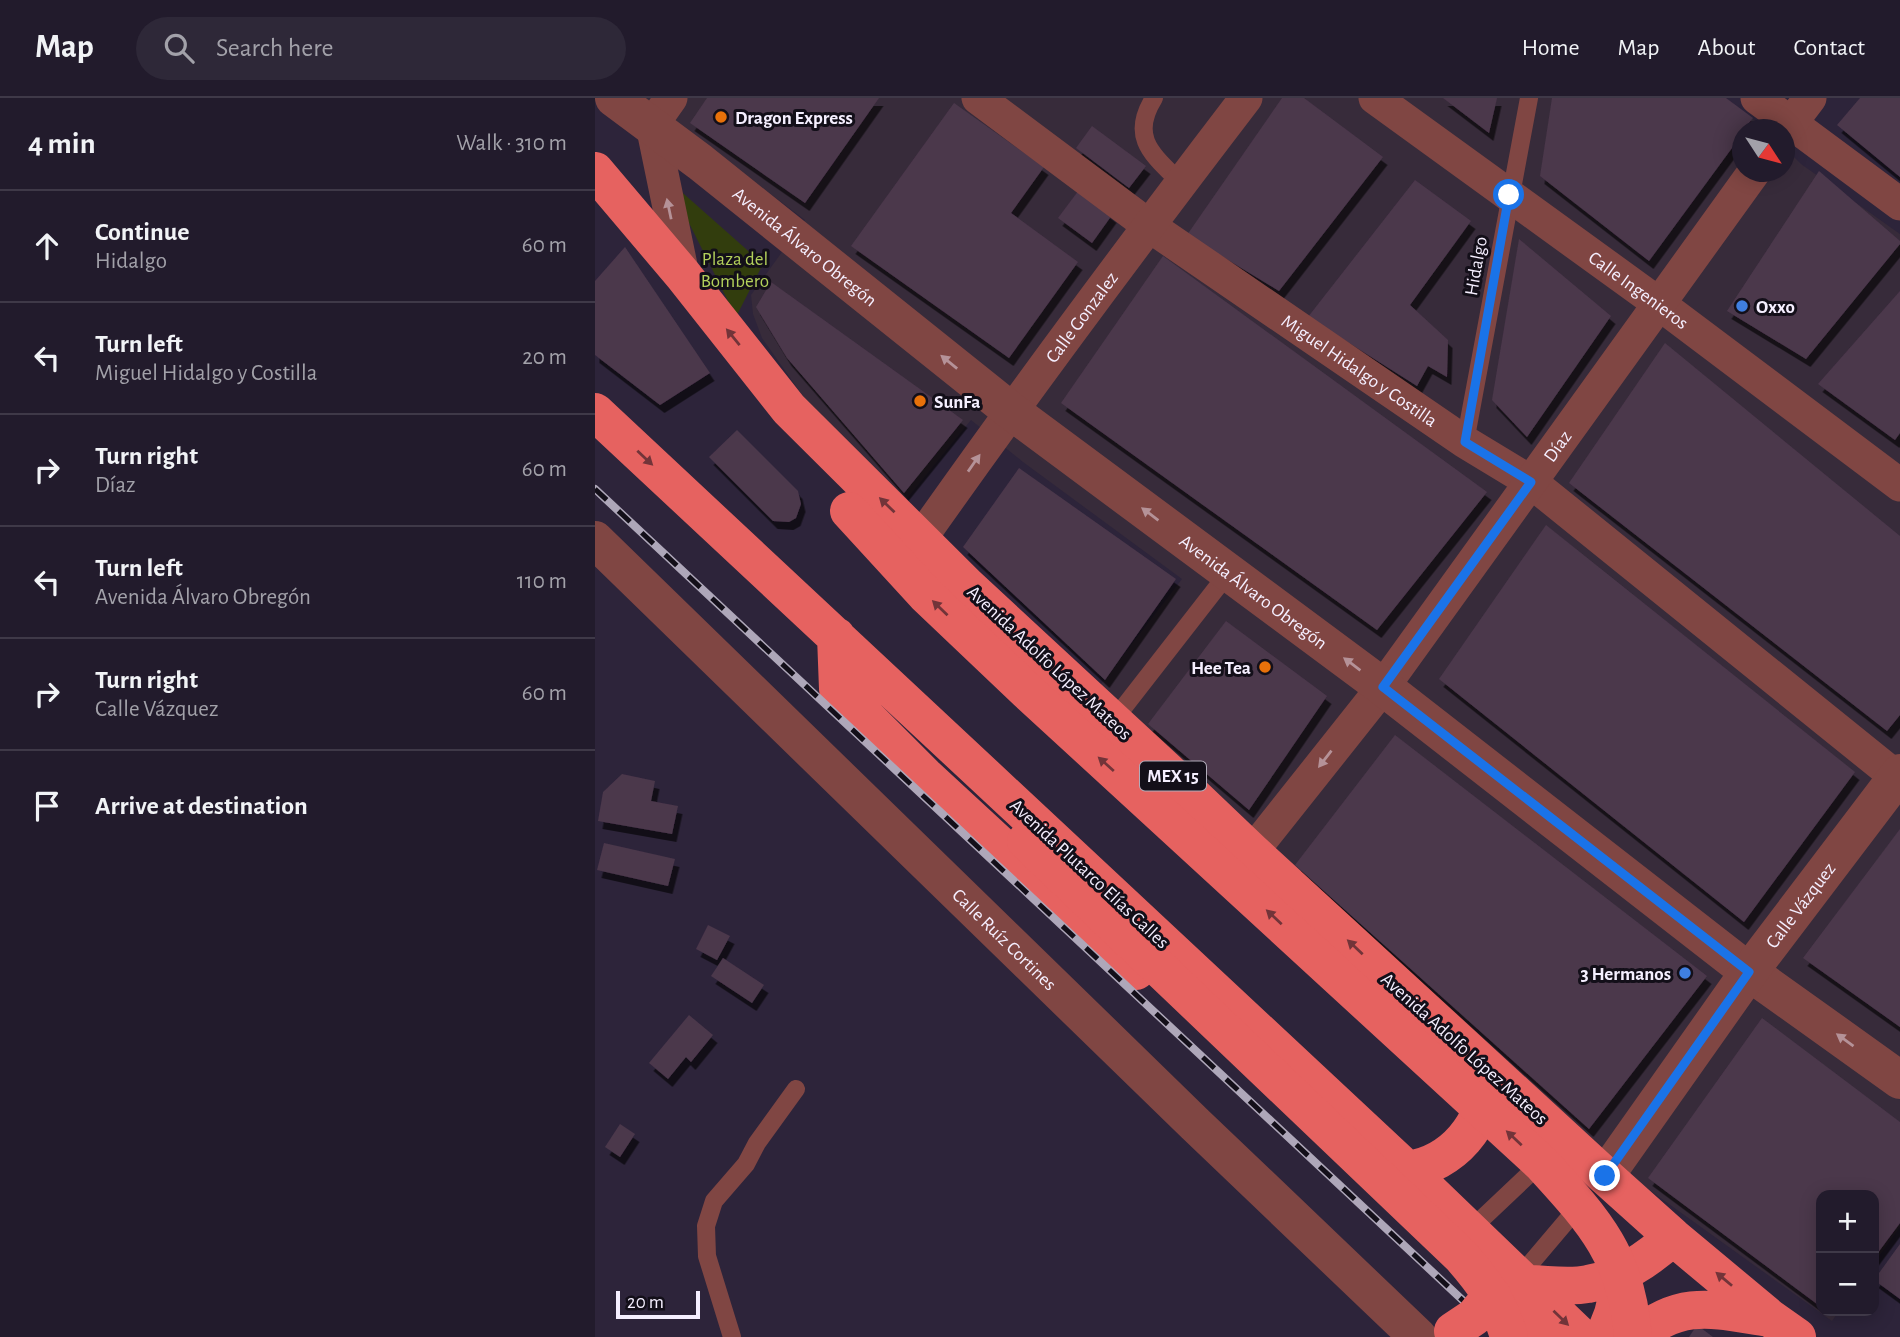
<!DOCTYPE html>
<html lang="en">
<head>
<meta charset="utf-8">
<style>
	body { margin:0; font-family:"Alegreya Sans",sans-serif; background:#2e2838; color:#f1f3f6 }
	.controls { position:absolute; right:21px; bottom:21px; display:grid; overflow:hidden; border-radius:14px; box-shadow:0 4px 18px #0003 }
	.controls button { width:63px; height:63px; display:grid; place-items:center; padding:0; border:0; border-bottom:2px solid #3f3948; background:#221b2c; color:#f1f3f6; font:35px sans-serif }
	.compass { position:absolute; left:1137px; top:21px; width:63px; height:63px; border-radius:50%; background:#221b2c; box-shadow:0 4px 18px #0003; rotate:126deg }
	.scale { position:absolute; left:21px; bottom:18px; width:84px; box-sizing:border-box; padding-left:7px; border:4px solid #f5efff; border-top:0; font-size:19px; line-height:24px; white-space:nowrap; color:#f5efff; -webkit-text-stroke:5px #130f19; paint-order:stroke }
	.stop { position:absolute; width:21px; height:21px; margin:-16px; border:5px solid #1a73e8; border-radius:50%; background:#fff }
	.stop.end { background:#1a73e8; border-color:#fff; box-shadow:0 2px 7px #0008 }
	.list { margin:0; padding:0; list-style:none }
	h2 { display:flex; justify-content:space-between; align-items:center; height:91px; margin:0; padding:0 28px; font-size:30px }
	h2 small { font-size:23px; font-weight:400; color:#a2a1a9 }
	.list li { display:grid; grid-template-columns:46px 1fr auto; gap:21px; align-items:center; box-sizing:border-box; height:112px; padding:0 28px; border-top:2px solid #3f3948 }
	.list b { display:block; font-size:26px; white-space:nowrap }
	.list p { margin:0; font-size:23px; white-space:nowrap; color:#a2a1a9 }
	.list em { font-size:23px; font-style:normal; color:#a2a1a9 }
	.icon { flex:none; width:38px; height:38px; fill:none; stroke:currentColor; stroke-width:2; stroke-linecap:round; stroke-linejoin:round }
	.map { position:relative; flex:none; width:1305px; height:1239px; overflow:hidden }
	header { display:flex; align-items:center; gap:42px; box-sizing:border-box; height:98px; padding:0 35px; background:#221b2c; border-bottom:2px solid #3f3948 }
	header strong { font-size:33px }
	nav { display:flex; gap:38px; margin-inline-start:auto; font-size:24px }
	.search { width:490px; height:63px; background:#2e2838; display:flex; align-items:center; gap:18px; box-sizing:border-box; padding:0 24px; border-radius:38px; color:#a2a1a9; font-size:26px }
	main { display:flex }
	aside { flex:1; background:#221b2c }
	.map>svg:first-child { display:block }
	.commercial { fill:#372b3a }
	.green { fill:#323d0d }
	.building { fill:#4b374b; filter:url(#shadow) }
	.lines { fill:none; stroke-linecap:round; stroke-linejoin:round }
	.service { stroke:#804643; stroke-width:18 }
	.minor { stroke:#804643; stroke-width:33 }
	.tertiary { stroke:#804643; stroke-width:38 }
	.trunk { stroke:#e66260; stroke-width:38 }
	.rail-casing { stroke:#aea7b9; stroke-width:8 }
	.rail { stroke:#130f19; stroke-width:5; stroke-dasharray:16; stroke-linecap:butt }
	.trunk-bridge { stroke:#e66260; stroke-width:38 }
	.oneway { fill:#b59298 }
	.oneway2 { fill:#723439 }
	.route { stroke:#1a73e8; stroke-width:9 }
	.food-dot { fill:#e8710a; stroke:#130f19; stroke-width:2.5 }
	.shop-dot { fill:#3f7fe0; stroke:#130f19; stroke-width:2.5 }
	.labels { text-anchor:middle; stroke-width:6; stroke-linejoin:round; paint-order:stroke }
	.shield { fill:#130f19; stroke:#b1acba; stroke-width:2 }
	.shield-label { font-size:18px; font-weight:bold; fill:#f5efff }
	.poi-label { font-size:19px; font-weight:bold; fill:#f5efff; stroke:#130f19; text-anchor:start }
	.street-label { font-size:19px; fill:#f5efff; stroke:#130f19 }
	.park-label { font-size:19px; fill:#b3d05b; stroke:#130f19 }
</style>
</head>
<body>
<header>
<strong>Map</strong>
<div class="search"><svg class="icon" aria-label="search" viewBox="0 0 24 24"><circle cx="10" cy="10" r="6"/><path d="M15 15l6 6"/></svg>Search here</div>
<nav><a>Home</a><a>Map</a><a>About</a><a>Contact</a></nav>
</header>
<main>
<aside>
<h2>4 min<small>Walk · 310 m</small></h2>
<ul class="list">
<li><svg class="icon" aria-label="ahead" viewBox="0 0 24 24"><path d="M12 20V5M6 11l6-6 6 6"/></svg><div><b>Continue</b><p>Hidalgo</p></div><em>60 m</em></li>
<li><svg class="icon" aria-label="left" viewBox="0 0 24 24"><path d="M17 20v-9H6M10 6l-5 5 5 5"/></svg><div><b>Turn left</b><p>Miguel Hidalgo y Costilla</p></div><em>20 m</em></li>
<li><svg class="icon" aria-label="right" viewBox="0 0 24 24"><path d="M7 20v-9h11M14 6l5 5-5 5"/></svg><div><b>Turn right</b><p>Díaz</p></div><em>60 m</em></li>
<li><svg class="icon" aria-label="left" viewBox="0 0 24 24"><path d="M17 20v-9H6M10 6l-5 5 5 5"/></svg><div><b>Turn left</b><p>Avenida Álvaro Obregón</p></div><em>110 m</em></li>
<li><svg class="icon" aria-label="right" viewBox="0 0 24 24"><path d="M7 20v-9h11M14 6l5 5-5 5"/></svg><div><b>Turn right</b><p>Calle Vázquez</p></div><em>60 m</em></li>
<li><svg class="icon" aria-label="arrive" viewBox="0 0 24 24"><path d="M6 21V4h12l-3 4 3 4H6"/></svg><div><b>Arrive at destination</b></div></li>
</ul>
</aside>
<div class="map">
<svg width="1305" height="1239" viewBox="0 0 1305 1239">
	<defs>
		<filter id="shadow"><feDropShadow dx="4.5" dy="8" stdDeviation="0" flood-color="#0009"/></filter>
	</defs>
	<rect width="100%" height="100%" fill="#2d243a"/>
	<path class="commercial" d="M49 0H1130L1171 31 1148 32V74H1190V50L1206 66 1305 136V1129L1279 1165V1097H1226V1213H1244L1237 1223 1046 1086 503 590 587 481 428 364 376 322 310 403 210 301 167 240 158 216 156 197 210 122Z"/>
	<path class="green" d="M72 81 168 166 141 219Z"/>
	<path class="building" d="M112 0H284L210 105 95 25Z
		M687 0H709L788 59 684 193 592 137Z
		M848 0H902L894 35Z
		M957 0H1131L1158 20 1148 32V35L1054 163 945 78Z
		M1265 0H1305V79L1242 27Z
		M359 5 449 69 416 115 483 164 414 260 256 148Z
		M497 28 551 68 534 90 481 50Z
		M1224 73 1305 143V146L1211 261 1132 213Z
		M820 82 876 123 815 207 853 242 852 279 833 268 822 288 713 219Z
		M484 92 517 117 497 145 463 120Z
		M924 141 1016 218 932 339 897 302Z
		M30 149 115 275 65 307 0 257V183Z
		M568 158 892 394 782 532 466 305Z
		M176 184 368 322 309 395 192 260 161 209Z
		M1305 193V335L1300 342 1223 286Z
		M1070 245 1305 438V617L1292 633 974 385Z
		M142 332 203 393 206 406 201 420 194 424 178 423 114 359Z
		M424 370 581 481 510 582 368 449Z
		M951 427 1260 674 1149 824 844 581Z
		M631 523 732 598 654 712 553 626Z
		M800 637 1112 878 994 1031 700 767Z
		M27 676 60 683 56 703 83 708 77 736 3 723 8 694Z
		M1305 731V929L1208 860Z
		M9 745 80 761 73 788 2 772Z
		M113 827 135 838 122 862 101 851Z
		M128 860 169 887 157 905 116 878Z
		M94 917 118 937 96 964 91 959 73 981 54 965Z
		M1167 920 1305 1024V1125L1279 1160V1097H1226V1209L1053 1080Z
		M25 1026 40 1036 25 1059 10 1049Z
		M1305 1146V1201L1279 1182Z
		M1102 1227 1118 1239H1094Z"/>
	<g class="lines">
		<path class="service" d="M559 0C534 40 558 57 586 85
			M870 344 934 0
			M518 623 634 474
			M874 1133 948 1063
			M924 1179 985 1107
			M137 1239 112 1158 111 1128 119 1103 151 1066 162 1045 201 991"/>
		<g class="minor">
			<path d="M76 0 57 27 88 177"/>
			<path id="s1" d="M383 0 553 127 870 344 936 384 1305 682"/>
			<path id="s2" d="M780 0 1063 205 1305 387"/>
			<path d="M1162 0 1305 106"/>
			<path d="M1190 33 1215 0"/>
			<path id="s3" d="M326 440C431 291 540 145 651 0"/>
			<path id="s4" d="M657 754 788 589 1159 74"/>
		</g>
		<g class="tertiary">
			<path id="s5" d="M19 0 105 64 416 313 788 589 1154 874 1305 982"/>
			<path id="s6" d="M0 442 600 1026 823 1239"/>
			<path id="s7" d="M1010 1078 1154 874 1305 675"/>
		</g>
		<path class="trunk" d="M0 73 88 177 194 311 372 488 572 673 657 754 1010 1078 1078 1139 1175 1220 1202 1239
			M0 314 812 1072 986 1239
			M241 538 243 591 330 678 541 873
			M812 1072C857 1066 893 1026 891 979
			M932 1186C951 1186 974 1190 993 1186 1026 1180 1053 1161 1078 1139
			M893 1195 942 1239
			M1009 1239 1018 1216 1027 1179
			M1041 1239C1087 1200 1120 1212 1175 1220"/>
		<defs>
			<path id="rail" d="M0 391 907 1239"/>
		</defs>
		<use href="#rail" class="rail-casing"/>
		<use href="#rail" class="rail"/>
		<path class="trunk-bridge" d="M254 413 331 497 432 593 947 1066C999 1123 1032 1158 1038 1239
			M431 743 866 1158C888 1183 905 1206 914 1239
			M858 1233 879 1219 897 1197"/>
	</g>
	<defs><path id="oneway-solid" d="M-6-.8H1V-3.2L6.5 0L1 3.2V.8H-6Z" transform="scale(1.75)"/></defs>
	<g class="oneway">
		<use href="#oneway-solid" transform="translate(74 111) rotate(-102)"/>
		<use href="#oneway-solid" transform="translate(354 264) rotate(-141)"/>
		<use href="#oneway-solid" transform="translate(379 365) rotate(-55)"/>
		<use href="#oneway-solid" transform="translate(555 416) rotate(-143)"/>
		<use href="#oneway-solid" transform="translate(757 566) rotate(-143)"/>
		<use href="#oneway-solid" transform="translate(730 661) rotate(128)"/>
		<use href="#oneway-solid" transform="translate(1250 942) rotate(-144)"/>
	</g>
	<g class="oneway2">
		<use href="#oneway-solid" transform="translate(138 239) rotate(-129)"/>
		<use href="#oneway-solid" transform="translate(50 360) rotate(43)"/>
		<use href="#oneway-solid" transform="translate(292 407) rotate(-136)"/>
		<use href="#oneway-solid" transform="translate(345 510) rotate(-136)"/>
		<use href="#oneway-solid" transform="translate(511 666) rotate(-138)"/>
		<use href="#oneway-solid" transform="translate(679 819) rotate(-137)"/>
		<use href="#oneway-solid" transform="translate(760 849) rotate(-137)"/>
		<use href="#oneway-solid" transform="translate(919 1040) rotate(-137)"/>
		<use href="#oneway-solid" transform="translate(1129 1181) rotate(-140)"/>
		<use href="#oneway-solid" transform="translate(966 1220) rotate(44)"/>
	</g>
	<g class="lines">
		<path class="route" d="M914 97 870 344 936 384 788 589 1154 874 1010 1078"/>
	</g>
	<g class="food-dot">
		<circle cx="126" cy="19" r="7"/>
		<circle cx="325" cy="303" r="7"/>
		<circle cx="670" cy="569" r="7"/>
	</g>
	<g class="shop-dot">
		<circle cx="1147" cy="208" r="7"/>
		<circle cx="1090" cy="875" r="7"/>
	</g>
	<g class="labels">
		<rect class="shield" x="545" y="663.5" width="66" height="29" rx="5"/>
		<g class="shield-label">
			<text x="578" y="684">MEX 15</text>
		</g>
		<g class="poi-label">
			<text x="140" y="26">Dragon Express</text>
			<text x="1161" y="215">Oxxo</text>
			<text x="339" y="310">SunFa</text>
			<text x="656" y="576" text-anchor="end">Hee Tea</text>
			<text x="1076" y="882" text-anchor="end">3 Hermanos</text>
		</g>
		<g class="street-label">
			<text dy="7" stroke="none"><textPath href="#s5" startOffset="242">Avenida Álvaro Obregón</textPath></text>
			<text transform="translate(880 168) rotate(-80)" y="7">Hidalgo</text>
			<text dy="7" stroke="none"><textPath href="#s2" startOffset="326">Calle Ingenieros</textPath></text>
			<text dy="7" stroke="none"><textPath href="#s3" startOffset="273">Calle Gonzalez</textPath></text>
			<text dy="7" stroke="none"><textPath href="#s1" startOffset="469">Miguel Hidalgo y Costilla</textPath></text>
			<text dy="7" stroke="none"><textPath href="#s4" startOffset="508">Díaz</textPath></text>
			<text dy="7" stroke="none"><textPath href="#s5" startOffset="808">Avenida Álvaro Obregón</textPath></text>
			<text transform="translate(455 564) rotate(43)" y="7">Avenida Adolfo López Mateos</text>
			<text transform="translate(495 775) rotate(43)" y="7">Avenida Plutarco Elías Calles</text>
			<text dy="7" stroke="none"><textPath href="#s7" startOffset="334">Calle Vázquez</textPath></text>
			<text dy="7" stroke="none"><textPath href="#s6" startOffset="572">Calle Ruíz Cortines</textPath></text>
			<text transform="translate(870 950) rotate(42)" y="7">Avenida Adolfo López Mateos</text>
		</g>
		<g class="park-label">
			<text x="140" y="167">Plaza del<tspan x="140" dy="22">Bombero</tspan></text>
		</g>
	</g>
</svg>
<div class="controls">
<button>+</button>
<button>−</button>
</div>
<svg class="compass" viewBox="-18 -18 36 36"><path d="M0-13l5 13h-10z" fill="#e53935"/><path d="M0 13l5-13h-10z" fill="#a2a1a9"/></svg>
<div class="scale">20 m</div>
<div class="stop" style="left:914px;top:97px"></div>
<div class="stop end" style="left:1010px;top:1078px"></div>
</div>
</main>
</body>
</html>
